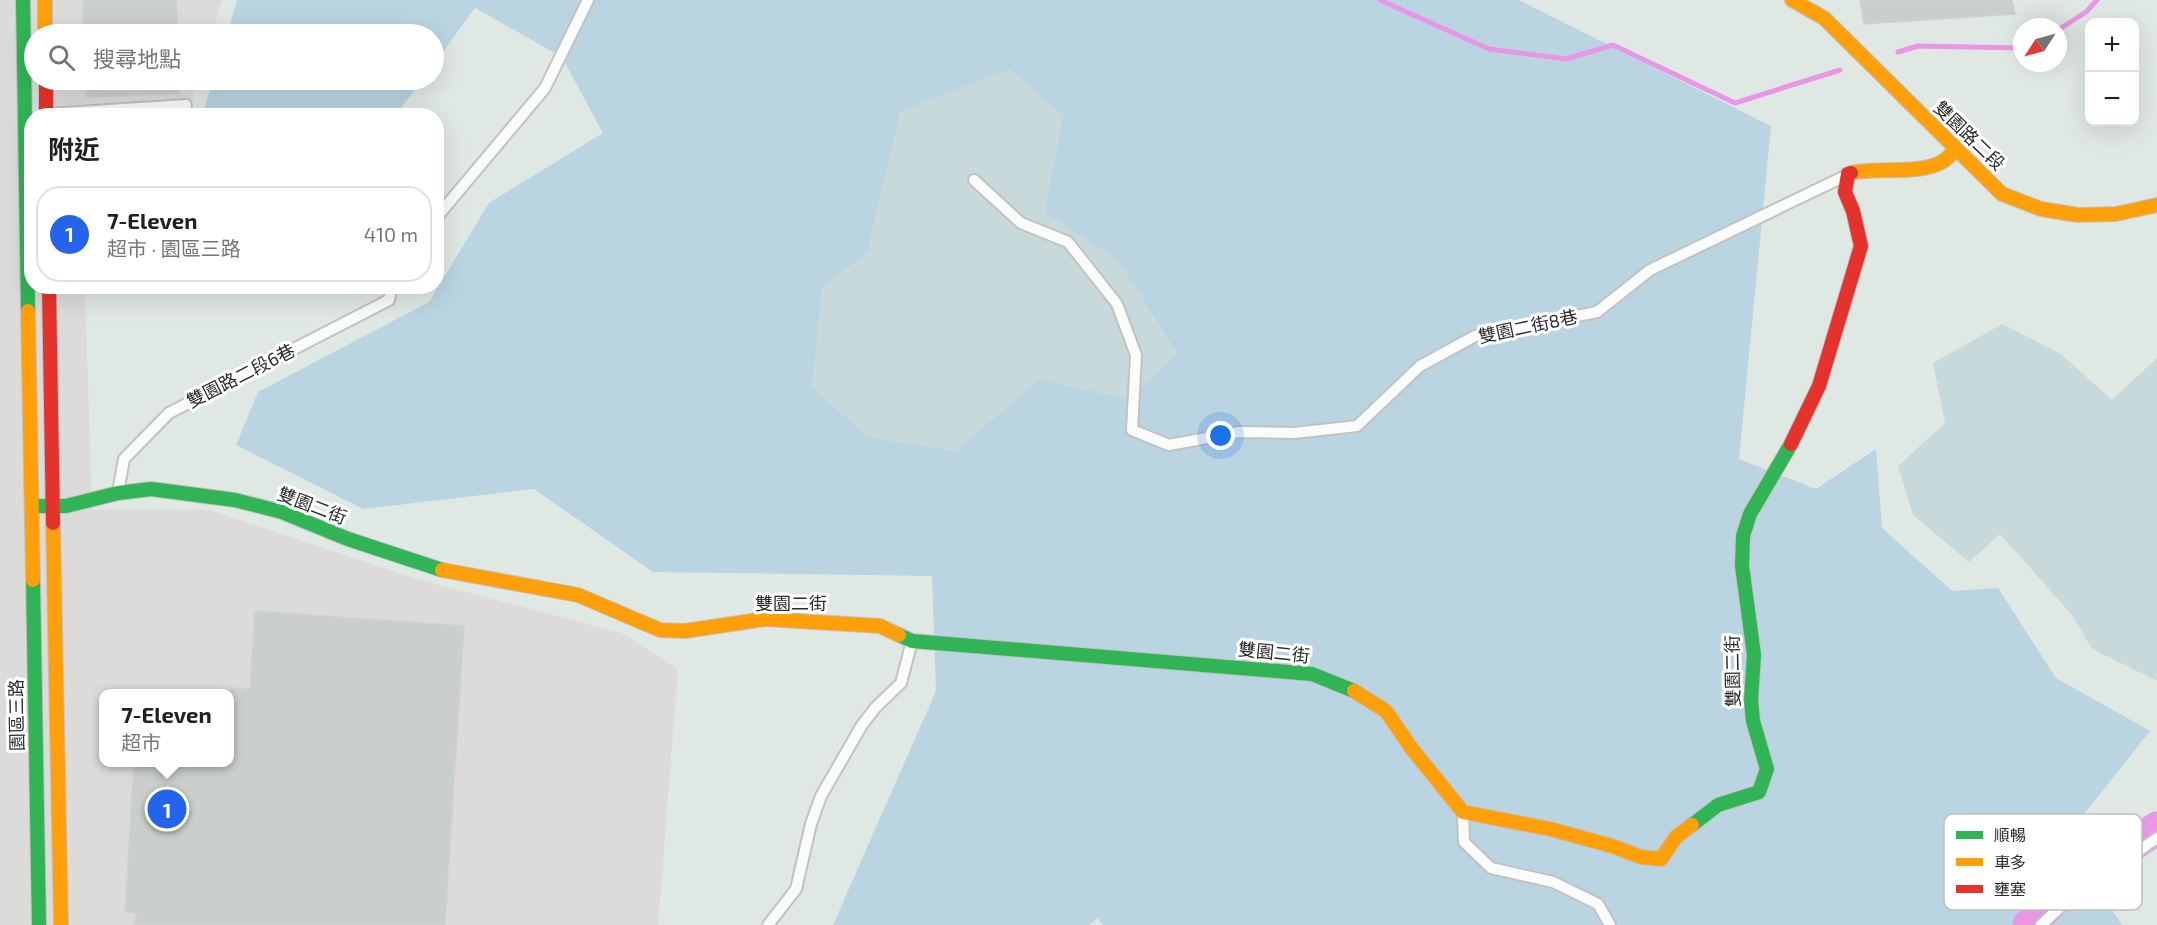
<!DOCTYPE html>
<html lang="zh-TW">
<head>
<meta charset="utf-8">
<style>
	body { margin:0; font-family:"Exo 2","Noto Sans TC",sans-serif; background:#f2f2f2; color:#202124 }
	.controls { position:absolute; right:18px; top:18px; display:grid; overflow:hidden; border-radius:12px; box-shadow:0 6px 24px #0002 }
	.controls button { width:54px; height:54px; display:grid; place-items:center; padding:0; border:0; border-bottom:2px solid #e0e0e0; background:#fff; color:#202124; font:30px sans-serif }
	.compass { position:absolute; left:2013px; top:18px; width:54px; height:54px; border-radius:50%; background:#fff; box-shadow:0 6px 24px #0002; rotate:234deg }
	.you { position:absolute; left:1221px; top:436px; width:21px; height:21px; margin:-15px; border:4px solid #fff; border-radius:50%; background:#1a73e8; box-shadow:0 0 0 9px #1a73e833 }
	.badge { display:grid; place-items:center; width:39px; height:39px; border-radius:50%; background:#2563eb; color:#fff; font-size:20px; font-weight:700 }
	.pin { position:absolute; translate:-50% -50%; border:3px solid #fff; box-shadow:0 2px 6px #0006 }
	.popup { position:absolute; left:99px; top:689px; width:135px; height:78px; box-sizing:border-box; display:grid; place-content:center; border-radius:12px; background:#fff; filter:drop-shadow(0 2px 4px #0005); font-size:20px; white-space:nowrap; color:#757577 }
	.popup b { font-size:22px; color:#202124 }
	.popup::after { content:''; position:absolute; left:50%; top:100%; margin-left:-12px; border:12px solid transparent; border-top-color:#fff }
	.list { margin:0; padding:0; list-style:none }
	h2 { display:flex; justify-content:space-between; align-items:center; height:78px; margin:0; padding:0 24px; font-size:26px }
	h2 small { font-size:20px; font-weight:400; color:#757577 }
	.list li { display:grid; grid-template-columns:39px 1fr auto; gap:18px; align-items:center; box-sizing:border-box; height:96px; margin:0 12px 12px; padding:0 12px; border:2px solid #e0e0e0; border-radius:24px }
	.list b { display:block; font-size:22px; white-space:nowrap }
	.list p { margin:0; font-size:20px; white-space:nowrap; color:#757577 }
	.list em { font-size:20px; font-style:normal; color:#757577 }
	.icon { flex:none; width:33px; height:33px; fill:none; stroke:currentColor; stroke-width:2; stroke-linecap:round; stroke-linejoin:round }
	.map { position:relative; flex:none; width:2157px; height:925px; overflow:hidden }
	.search { position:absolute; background:#fff; box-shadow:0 6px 24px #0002; left:24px; top:24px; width:420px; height:66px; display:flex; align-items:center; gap:15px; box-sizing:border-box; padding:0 21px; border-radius:33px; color:#757577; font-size:22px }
	.panel { position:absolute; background:#fff; box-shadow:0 6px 24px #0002; left:24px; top:108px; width:420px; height:186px; border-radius:24px }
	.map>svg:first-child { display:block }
	.industrial { fill:#dcdbd9; fill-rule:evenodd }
	.green { fill:#bad4e2 }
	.cemetery { fill:#c8d9db }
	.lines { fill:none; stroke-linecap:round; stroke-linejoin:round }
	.stream { stroke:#e897e6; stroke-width:5 }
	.river { stroke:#e897e6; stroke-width:33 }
	.building { fill:#cacfcb; stroke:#cdd3cf; stroke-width:1.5 }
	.lane-casing { stroke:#c2c2c1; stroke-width:14 }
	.fast-casing { stroke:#c2c2c1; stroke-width:16 }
	.slow-casing { stroke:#c2c2c1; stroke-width:16 }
	.jam-casing { stroke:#c2c2c1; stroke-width:16 }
	.lane { stroke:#fafcfb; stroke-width:10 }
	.fast { stroke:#30b455; stroke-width:14 }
	.slow { stroke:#ff9f0a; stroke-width:14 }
	.jam { stroke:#e5322d; stroke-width:14 }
	.labels { text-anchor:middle; stroke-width:6; stroke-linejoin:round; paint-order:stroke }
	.street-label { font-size:18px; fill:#2b2b2b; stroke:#fff }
	.key { fill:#fff; stroke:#bfbfbf; stroke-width:1.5 }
	.key-label { font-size:16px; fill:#2b2b2b }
</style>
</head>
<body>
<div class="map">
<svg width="2157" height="925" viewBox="0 0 2157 925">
	<rect width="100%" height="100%" fill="#e0e8e3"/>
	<path class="industrial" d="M0 0H222L212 34H34V80H198L187 115 32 116V286L85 287 92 509 209 510 413 578 622 633 678 669 658 925H0ZM104 694H230V762H104Z"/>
	<path class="green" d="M237 0H1519L1771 126 1739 459 1816 489 1876 449 1882 528 1952 591 1998 588 2056 678 2150 731 2066 837 2122 925H1103L1098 918 1089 925H833L936 691 932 576 653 572 534 489 363 509 236 445 258 392 429 302 489 203 603 133 562 57 475 8 434 64V34H227Z
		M213 80H422L396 115H202Z"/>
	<path class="cemetery" d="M1010 69 1063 116 1045 212 1118 260 1178 354 1129 399 1039 380 956 451 867 437 812 387 822 287 867 253 900 111Z
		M2002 324 2061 354 2112 400 2157 358V681L2092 649 2073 616 2000 534 1969 562 1913 515 1898 466 1945 423 1933 363Z"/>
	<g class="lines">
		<path class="stream" d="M1380 0 1489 49 1566 59 1613 45 1735 103 1840 70
			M2058 30 2086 12 2097 0
			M1898 52 1918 46 2022 48"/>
		<path class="river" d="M2029 925 2061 894 2157 828"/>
	</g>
	<path class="building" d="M83 0H176L178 34H84Z
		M1860 0H2012L2015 14 1864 24Z
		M86 80H179V94L86 97Z
		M255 611 464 626 445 925H135L136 913 125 912 134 762H230V688L250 689Z"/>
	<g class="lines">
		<defs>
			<path id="lane" d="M48 114 186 105
				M974 180 1021 223 1068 242 1117 304 1136 355 1132 430 1169 445 1239 432 1294 433 1357 426 1420 366 1475 336 1597 312 1650 270 1843 177
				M436 218 545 88 588 0
				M118 492 124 459 169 413 389 300 392 286
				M1463 815 1464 842 1491 868 1553 882 1598 904 1610 925
				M768 925 796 889 811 824 821 796 862 725 876 707 901 683 912 641
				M2041 925 2068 900 2157 838"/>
			<path id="fast" d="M23 0 28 311
				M32 506H66L118 493 151 489 235 500 282 512 348 539 442 570
				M33 580 39 925
				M899 635 912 641 1312 674 1354 691
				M1692 825 1718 805 1759 792 1767 769 1753 721 1751 700 1754 655 1742 566 1743 536 1750 514 1791 444"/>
			<path id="slow" d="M45 0V34
				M1792 0 1824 18 2002 194 2041 209 2078 215 2116 214 2157 205
				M1851 173C1878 167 1918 175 1942 162 1947 159 1952 153 1957 149
				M28 311 33 580
				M53 523 61 925
				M442 570 578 595 660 630 685 631 765 619 880 626 899 635
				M1354 691 1386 711 1412 749 1463 812 1550 829 1612 846 1641 857 1661 859 1676 837 1692 825"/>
			<path id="jam" d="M46 80V116
				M49 286 53 523
				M1791 444 1819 386 1861 246 1853 211 1845 192 1848 174 1851 173"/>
		</defs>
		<use href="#lane" class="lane-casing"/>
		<use href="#fast" class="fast-casing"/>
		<use href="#slow" class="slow-casing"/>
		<use href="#jam" class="jam-casing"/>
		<use href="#lane" class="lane"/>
		<use href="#fast" class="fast"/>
		<use href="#slow" class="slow"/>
		<use href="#jam" class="jam"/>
	</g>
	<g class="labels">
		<g class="street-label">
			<text transform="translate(1969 136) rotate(44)" y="6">雙園路二段</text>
			<text transform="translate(1528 327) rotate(-12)" y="6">雙園二街8巷</text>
			<text transform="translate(241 376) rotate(-27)" y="6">雙園路二段6巷</text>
			<text transform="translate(312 506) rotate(21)" y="6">雙園二街</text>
			<text x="791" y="610">雙園二街</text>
			<text transform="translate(1274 653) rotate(6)" y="6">雙園二街</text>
			<text transform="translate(1733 671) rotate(-91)" y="6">雙園二街</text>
			<text transform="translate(17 715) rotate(-91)" y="6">園區三路</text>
		</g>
	</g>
	<rect x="1944" y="814" width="198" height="96" rx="9" class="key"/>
	<rect x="1956" y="831" width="27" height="8" fill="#30b455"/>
	<rect x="1956" y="858" width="27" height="8" fill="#ff9f0a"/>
	<rect x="1956" y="885" width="27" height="8" fill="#e5322d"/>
	<g class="key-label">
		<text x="1994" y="841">順暢</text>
		<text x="1994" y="868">車多</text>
		<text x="1994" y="895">壅塞</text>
	</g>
</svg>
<div class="controls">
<button>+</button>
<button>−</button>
</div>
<svg class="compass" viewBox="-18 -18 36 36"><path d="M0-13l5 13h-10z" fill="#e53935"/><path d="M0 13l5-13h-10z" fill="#757577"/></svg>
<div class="you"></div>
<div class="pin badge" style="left:167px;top:809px">1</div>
<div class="popup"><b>7-Eleven</b>超市</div>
<div class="search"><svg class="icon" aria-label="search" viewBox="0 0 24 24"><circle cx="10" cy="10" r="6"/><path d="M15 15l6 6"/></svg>搜尋地點</div>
<section class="panel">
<h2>附近<small></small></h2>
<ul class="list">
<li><span class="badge">1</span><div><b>7-Eleven</b><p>超市 · 園區三路</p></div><em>410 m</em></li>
</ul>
</section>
</div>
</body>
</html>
